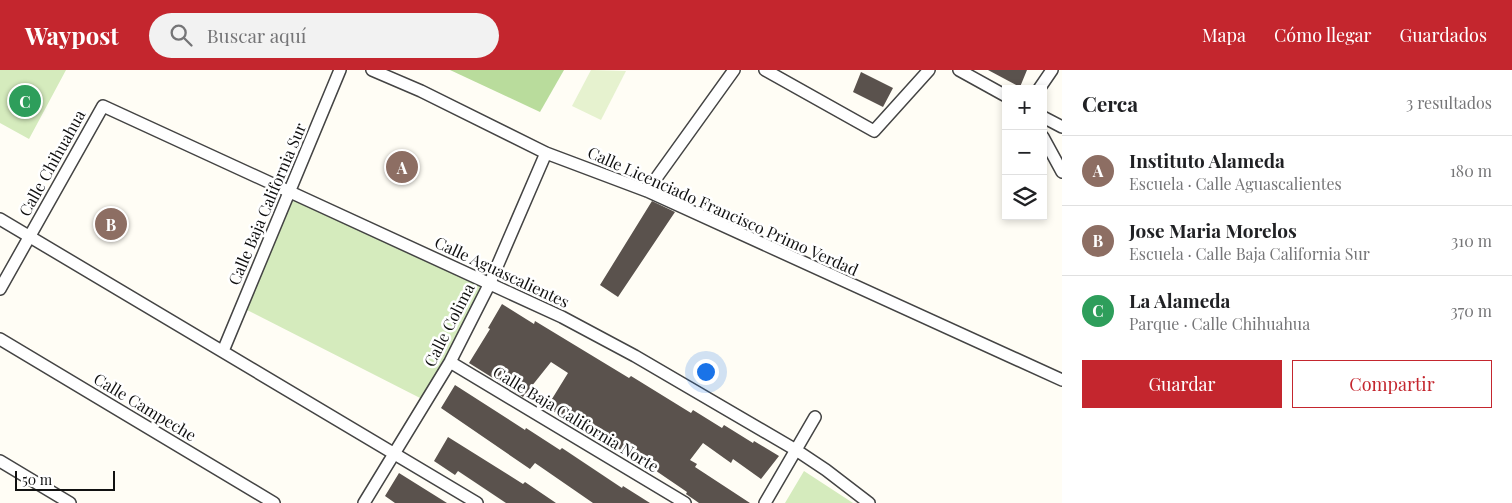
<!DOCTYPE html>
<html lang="es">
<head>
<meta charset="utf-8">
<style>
	body { margin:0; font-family:"Playfair Display",serif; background:#f2f2f2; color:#202124 }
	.controls { position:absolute; right:15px; top:15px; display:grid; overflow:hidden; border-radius:0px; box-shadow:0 2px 8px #0003 }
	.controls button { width:45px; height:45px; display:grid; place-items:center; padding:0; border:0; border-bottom:1px solid #e0e0e0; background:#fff; color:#202124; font:25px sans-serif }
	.scale { position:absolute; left:15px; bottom:12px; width:100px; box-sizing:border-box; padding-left:5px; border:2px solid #111; border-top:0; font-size:14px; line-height:18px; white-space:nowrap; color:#111; -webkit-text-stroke:4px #fff; paint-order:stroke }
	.you { position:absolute; left:705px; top:301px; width:18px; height:18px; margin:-12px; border:4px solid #fff; border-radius:50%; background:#1a73e8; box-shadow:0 0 0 8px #1a73e833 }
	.badge { display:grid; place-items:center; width:32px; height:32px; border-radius:50%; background:#c4262e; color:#fff; font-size:16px; font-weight:700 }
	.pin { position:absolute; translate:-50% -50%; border:2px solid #fff; box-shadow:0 1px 5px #0006 }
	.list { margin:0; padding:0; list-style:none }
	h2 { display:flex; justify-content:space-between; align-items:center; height:65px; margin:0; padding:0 20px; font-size:21px }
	h2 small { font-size:16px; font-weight:400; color:#757577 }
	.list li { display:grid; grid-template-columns:32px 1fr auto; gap:15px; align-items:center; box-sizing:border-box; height:70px; padding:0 20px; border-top:1px solid #e0e0e0 }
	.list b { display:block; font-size:19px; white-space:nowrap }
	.list p { margin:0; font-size:16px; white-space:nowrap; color:#757577 }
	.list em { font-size:16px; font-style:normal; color:#757577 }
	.actions { display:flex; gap:10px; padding:15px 20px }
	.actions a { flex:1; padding:11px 0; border:1px solid #c4262e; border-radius:0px; text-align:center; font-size:18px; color:#c4262e }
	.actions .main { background:#c4262e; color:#fff }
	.icon { flex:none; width:28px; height:28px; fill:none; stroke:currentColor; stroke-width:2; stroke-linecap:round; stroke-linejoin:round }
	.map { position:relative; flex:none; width:1062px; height:433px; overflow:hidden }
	header { display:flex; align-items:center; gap:30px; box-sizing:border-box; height:70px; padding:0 25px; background:#c4262e; color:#fff }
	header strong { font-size:24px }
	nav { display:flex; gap:28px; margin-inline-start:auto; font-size:18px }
	.search { width:350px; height:45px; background:#f2f2f2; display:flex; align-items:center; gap:12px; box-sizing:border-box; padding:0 18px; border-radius:28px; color:#757577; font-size:19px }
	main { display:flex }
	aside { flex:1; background:#fff }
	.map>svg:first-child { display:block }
	.green { fill:#d5ebbd }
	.forest { fill:#b9dc9c }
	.pitch { fill:#e6f2cf }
	.building { fill:#5a524d }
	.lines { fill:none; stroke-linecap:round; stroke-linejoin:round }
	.minor-casing { stroke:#444; stroke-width:14 }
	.minor { stroke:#fff; stroke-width:11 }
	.labels { text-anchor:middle; stroke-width:5; stroke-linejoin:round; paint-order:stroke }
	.street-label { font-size:16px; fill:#111; stroke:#fff }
</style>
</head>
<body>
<header>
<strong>Waypost</strong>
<div class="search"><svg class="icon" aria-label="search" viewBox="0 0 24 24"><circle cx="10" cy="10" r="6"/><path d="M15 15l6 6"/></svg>Buscar aquí</div>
<nav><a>Mapa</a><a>Cómo llegar</a><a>Guardados</a></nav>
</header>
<main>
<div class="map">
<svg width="1062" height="433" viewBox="0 0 1062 433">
	<rect width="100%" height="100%" fill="#fffdf5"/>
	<path class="green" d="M0 0H66L29 69 0 53Z
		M290 121 489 215 422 329 241 237Z
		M804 401 853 433H785Z"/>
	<path class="forest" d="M450 0H564L540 42Z"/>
	<path class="pitch" d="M591 0 626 1 601 50 572 36Z"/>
	<path class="building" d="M988 0H1027L1020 17Z
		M861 2 893 18 883 37 853 22Z
		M652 131 675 142 618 227 600 215Z
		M502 234 534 254 535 251 629 308 631 306 691 343 693 340 722 358 724 355 753 373 754 371 779 386 761 409 733 389 731 393 703 373 690 390 697 394 695 397 750 433H699L686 424 687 422 643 392 641 395 606 370 603 374 547 337 568 303 551 292 523 327 469 293 490 259 488 258Z
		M455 315 525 360 526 358 560 380 562 378 622 418 623 416 650 433H593L535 393 530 399 441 338Z
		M448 367 523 414 525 412 556 433H506L458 401 455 405 434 391Z
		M399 403 447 433H395L385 426Z"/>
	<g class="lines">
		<defs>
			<path id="minor" d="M372 0 421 21 546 83 647 121 1062 310
				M765 0 874 61 929 0
				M959 0 1006 26
				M1039 19 1052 0
				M1043 47 1062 57
				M1043 67 1062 102
				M647 121 734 0
				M0 149 477 433
				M0 219 103 36 562 247 635 286 796 380 826 400 869 433
				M0 269 274 433
				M223 281 340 0
				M450 292 685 433
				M0 391 70 433
				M364 433 450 292 489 215 546 83
				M765 433 815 347"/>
		</defs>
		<use href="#minor" class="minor-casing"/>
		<use href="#minor" class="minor"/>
	</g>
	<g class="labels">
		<g class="street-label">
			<text transform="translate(52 93) rotate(-61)" y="6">Calle Chihuahua</text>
			<text transform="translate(267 134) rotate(-67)" y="6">Calle Baja California Sur</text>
			<text transform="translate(723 141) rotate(24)" y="6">Calle Licenciado Francisco Primo Verdad</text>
			<text transform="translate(502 202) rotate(25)" y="6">Calle Aguascalientes</text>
			<text transform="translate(449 255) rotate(-63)" y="6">Calle Colima</text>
			<text transform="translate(145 337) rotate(31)" y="6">Calle Campeche</text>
			<text transform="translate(576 349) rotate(31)" y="6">Calle Baja California Norte</text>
		</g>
	</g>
</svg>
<div class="controls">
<button>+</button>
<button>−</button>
<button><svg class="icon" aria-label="layers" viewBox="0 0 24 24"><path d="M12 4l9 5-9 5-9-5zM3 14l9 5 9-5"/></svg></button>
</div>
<div class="scale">50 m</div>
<div class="you"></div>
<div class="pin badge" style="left:402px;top:97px;background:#8d6e63">A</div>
<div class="pin badge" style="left:111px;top:154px;background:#8d6e63">B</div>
<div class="pin badge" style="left:25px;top:31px;background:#2e9e5b">C</div>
</div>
<aside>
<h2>Cerca<small>3 resultados</small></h2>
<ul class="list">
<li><span class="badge" style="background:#8d6e63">A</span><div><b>Instituto Alameda</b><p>Escuela · Calle Aguascalientes</p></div><em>180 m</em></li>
<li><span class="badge" style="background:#8d6e63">B</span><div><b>Jose Maria Morelos</b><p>Escuela · Calle Baja California Sur</p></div><em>310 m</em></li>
<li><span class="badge" style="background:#2e9e5b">C</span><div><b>La Alameda</b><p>Parque · Calle Chihuahua</p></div><em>370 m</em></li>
</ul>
<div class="actions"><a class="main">Guardar</a><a>Compartir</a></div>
</aside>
</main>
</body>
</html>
